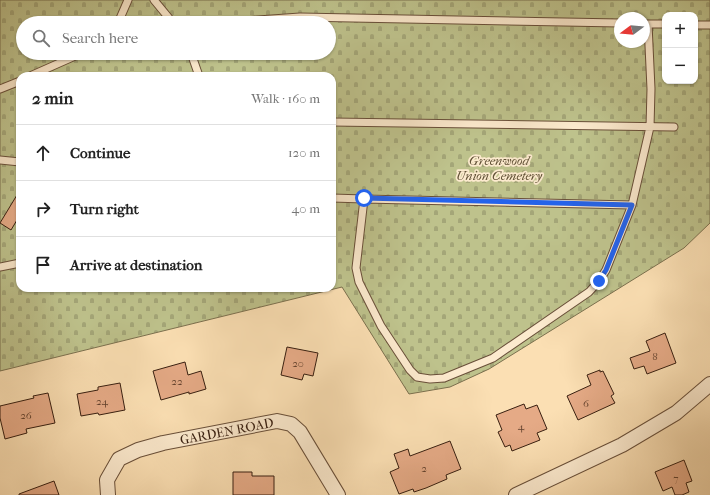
<!DOCTYPE html>
<html lang="en">
<head>
<meta charset="utf-8">
<style>
	body { margin:0; font-family:"IM FELL French Canon",serif; background:#f2f2f2; color:#222 }
	.controls { position:absolute; right:12px; top:12px; display:grid; overflow:hidden; border-radius:8px; box-shadow:0 1px 3px #0004 }
	.controls button { width:36px; height:36px; display:grid; place-items:center; padding:0; border:0; border-bottom:1px solid #e0e0e0; background:#fff; color:#222; font:20px sans-serif }
	.compass { position:absolute; left:614px; top:12px; width:36px; height:36px; border-radius:50%; background:#fff; box-shadow:0 1px 3px #0004; rotate:254deg }
	.stop { position:absolute; width:12px; height:12px; margin:-9px; border:3px solid #2563eb; border-radius:50%; background:#fff }
	.stop.end { background:#2563eb; border-color:#fff; box-shadow:0 1px 4px #0008 }
	.list { margin:0; padding:0; list-style:none }
	h2 { display:flex; justify-content:space-between; align-items:center; height:52px; margin:0; padding:0 16px; font-size:17px }
	h2 small { font-size:13px; font-weight:400; color:#767676 }
	.list li { display:grid; grid-template-columns:26px 1fr auto; gap:12px; align-items:center; box-sizing:border-box; height:56px; padding:0 16px; border-top:1px solid #e0e0e0 }
	.list b { display:block; font-size:15px; white-space:nowrap }
	.list em { font-size:13px; font-style:normal; color:#767676 }
	.icon { flex:none; width:22px; height:22px; fill:none; stroke:currentColor; stroke-width:2; stroke-linecap:round; stroke-linejoin:round }
	.map { position:relative; flex:none; width:710px; height:495px; overflow:hidden }
	.search { position:absolute; background:#fff; box-shadow:0 1px 3px #0004; left:16px; top:16px; width:320px; height:44px; display:flex; align-items:center; gap:10px; box-sizing:border-box; padding:0 14px; border-radius:22px; color:#767676; font-size:15px }
	.panel { position:absolute; background:#fff; box-shadow:0 1px 3px #0004; left:16px; top:72px; width:320px; height:220px; border-radius:12px }
	.map>svg:first-child { display:block }
	.cemetery { fill:url(#cemetery-stones); stroke:#7b704e; fill-rule:evenodd }
	.building { fill:#e5aa86; stroke:#381f10 }
	.lines { fill:none; stroke-linecap:round; stroke-linejoin:round }
	.service-casing { stroke:#694f39; stroke-width:9 }
	.minor-casing { stroke:#694f39; stroke-width:16 }
	.service { stroke:#fceace; stroke-width:7 }
	.minor { stroke:#fceace; stroke-width:14 }
	.route { stroke:#2563eb; stroke-width:5 }
	.labels { text-anchor:middle; stroke-width:3.5; stroke-linejoin:round; paint-order:stroke }
	.number-label { font-size:11px; fill:#63422e }
	.park-label { font-size:13px; font-style:italic; fill:#605035; stroke:#fceace }
	.street-label { font-size:13px; fill:#381f10; stroke:#fceace }
</style>
</head>
<body>
<div class="map">
<svg width="710" height="495" viewBox="0 0 710 495">
	<defs>
		<pattern id="cemetery-stones" width="16" height="16" patternUnits="userSpaceOnUse"><rect width="16" height="16" fill="#bec28c"/><path d="M2 7V4a2 2 0 0 1 4 0v3zM10 15v-3a2 2 0 0 1 4 0v3z" fill="#a4a678"/></pattern>
	</defs>
	<rect width="100%" height="100%" fill="#fbdfb3"/>
	<filter id="stains"><feTurbulence type="fractalNoise" baseFrequency=".005" numOctaves="4"/><feColorMatrix values="0 0 0 0 .2 0 0 0 0 .09 0 0 0 0 .02 0 0 0 .5 -.17"/></filter>
	<radialGradient id="worn" r=".72"><stop offset=".6" stop-color="#630" stop-opacity="0"/><stop offset="1" stop-color="#630" stop-opacity=".3"/></radialGradient>
	<path class="cemetery" d="M0 0H710V223L684 248 489 369 450 387 409 394 342 287 0 371ZM665 15H695V81H665ZM620 18H644V42H620ZM23 23H329V53H23ZM20 76H332V288H20Z"/>
	<path class="building" d="M20 190V215L11 230 0 223Z
		M665 333 676 363 647 374 644 366 634 369 630 358 650 351 646 341Z
		M287 347 318 353 313 376 304 374 302 380 281 375Z
		M185 362 188 375 201 371 206 389 189 394V392L161 400 153 371Z
		M600 370V372L603 371 614 394 611 396 615 403 578 420 567 396 591 385 587 375Z
		M120 383 125 410 99 415 98 413 81 416 77 394 98 390V387Z
		M48 393 55 423 26 429 27 433 5 439 0 418V406L34 398 33 396Z
		M524 404 526 409 537 405 547 429 537 433 540 440 512 451 510 445 505 447 498 432 502 430 496 415Z
		M450 441 461 469 446 475 447 479 426 488 414 492 413 489 399 494 390 472 399 468 394 454 408 449 410 456Z
		M684 460 692 481 686 483 689 492 682 495H675L672 487 663 491 655 472Z
		M233 472H252V476H274V495H233Z
		M54 481 59 495H19V494Z"/>
	<g class="lines">
		<defs>
			<path id="service" d="M154 0 173 23
				M118 23 128 0
				M229 23 243 21 300 17 620 23
				M648 24H665
				M695 25H710
				M191 53 199 76
				M30 76 82 53
				M0 89 20 81
				M332 122 674 127
				M0 160 20 162
				M332 198 364 199 632 205 606 270 599 281 589 292 493 358 444 378 430 379 417 377 410 370 381 326 359 282 356 268 364 199
				M632 205 650 127 651 89 648 24H644
				M0 267 20 263"/>
			<g id="minor">
				<path id="s1" d="M108 495 107 480 119 459 138 450 163 443 277 421 291 424 300 432 338 495"/>
				<path d="M516 495 622 445 676 413 710 384"/>
			</g>
		</defs>
		<use href="#service" class="service-casing"/>
		<use href="#minor" class="minor-casing"/>
		<use href="#service" class="service"/>
		<use href="#minor" class="minor"/>
	</g>
	<g class="lines">
		<path class="route" d="M364 198 632 205 606 270 599 281"/>
	</g>
	<g class="labels">
		<g class="number-label">
			<text x="655" y="360">8</text>
			<text x="298" y="367">20</text>
			<text x="177" y="385">22</text>
			<text x="102" y="405">24</text>
			<text x="586" y="407">6</text>
			<text x="26" y="419">26</text>
			<text x="521" y="430">4</text>
			<text x="424" y="472">2</text>
			<text x="676" y="482">7</text>
		</g>
		<g class="park-label">
			<text x="499" y="165">Greenwood<tspan x="499" dy="15">Union Cemetery</tspan></text>
		</g>
		<g class="street-label">
			<text dy="5" stroke="none"><textPath href="#s1" startOffset="151">GARDEN ROAD</textPath></text>
		</g>
	</g>
	<rect width="100%" height="100%" filter="url(#stains)"/>
	<rect width="100%" height="100%" fill="url(#worn)"/>
</svg>
<div class="controls">
<button>+</button>
<button>−</button>
</div>
<svg class="compass" viewBox="-18 -18 36 36"><path d="M0-13l5 13h-10z" fill="#e53935"/><path d="M0 13l5-13h-10z" fill="#767676"/></svg>
<div class="stop" style="left:364px;top:198px"></div>
<div class="stop end" style="left:599px;top:281px"></div>
<div class="search"><svg class="icon" aria-label="search" viewBox="0 0 24 24"><circle cx="10" cy="10" r="6"/><path d="M15 15l6 6"/></svg>Search here</div>
<section class="panel">
<h2>2 min<small>Walk · 160 m</small></h2>
<ul class="list">
<li><svg class="icon" aria-label="ahead" viewBox="0 0 24 24"><path d="M12 20V5M6 11l6-6 6 6"/></svg><div><b>Continue</b></div><em>120 m</em></li>
<li><svg class="icon" aria-label="right" viewBox="0 0 24 24"><path d="M7 20v-9h11M14 6l5 5-5 5"/></svg><div><b>Turn right</b></div><em>40 m</em></li>
<li><svg class="icon" aria-label="arrive" viewBox="0 0 24 24"><path d="M6 21V4h12l-3 4 3 4H6"/></svg><div><b>Arrive at destination</b></div></li>
</ul>
</section>
</div>
</body>
</html>
